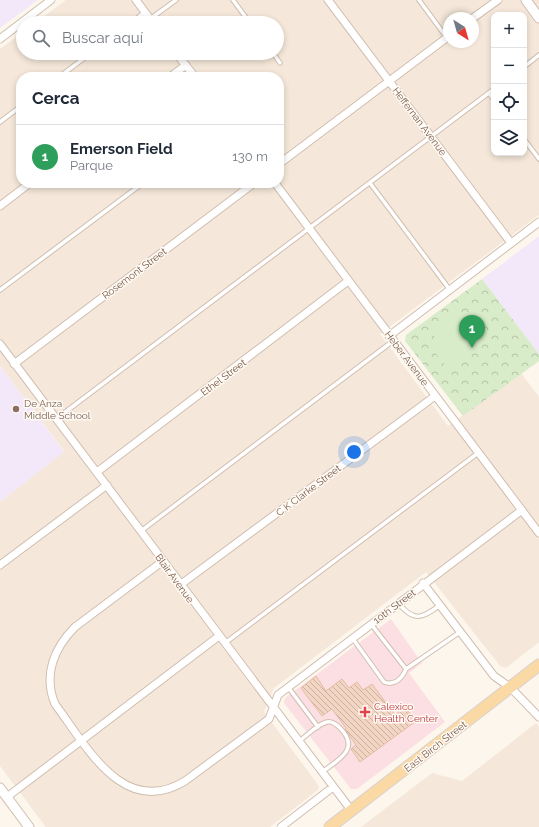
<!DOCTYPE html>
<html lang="es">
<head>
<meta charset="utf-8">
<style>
	body { margin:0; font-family:Raleway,sans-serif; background:#f2f2f3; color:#1f2937 }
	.controls { position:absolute; right:12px; top:12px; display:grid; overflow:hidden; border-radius:8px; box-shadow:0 2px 6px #0003 }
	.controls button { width:36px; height:36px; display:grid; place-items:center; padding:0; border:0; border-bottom:1px solid #e0e1e3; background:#fff; color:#1f2937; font:20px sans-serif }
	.compass { position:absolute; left:443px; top:12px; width:36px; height:36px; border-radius:50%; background:#fff; box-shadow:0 2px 6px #0003; rotate:143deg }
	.you { position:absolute; left:354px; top:452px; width:14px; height:14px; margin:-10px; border:3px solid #fff; border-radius:50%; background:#1a73e8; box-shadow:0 0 0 6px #1a73e833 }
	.badge { display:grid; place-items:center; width:26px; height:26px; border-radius:50%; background:#db2777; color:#fff; font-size:13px; font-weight:700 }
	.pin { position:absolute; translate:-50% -33px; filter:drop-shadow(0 1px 2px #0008) }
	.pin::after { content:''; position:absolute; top:21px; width:14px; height:12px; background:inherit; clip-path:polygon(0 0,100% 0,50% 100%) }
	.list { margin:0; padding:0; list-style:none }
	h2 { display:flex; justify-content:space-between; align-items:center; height:52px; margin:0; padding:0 16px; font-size:17px }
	h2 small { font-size:13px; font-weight:400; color:#747a83 }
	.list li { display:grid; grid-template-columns:26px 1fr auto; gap:12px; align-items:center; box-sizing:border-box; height:64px; padding:0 16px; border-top:1px solid #e0e1e3 }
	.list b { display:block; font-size:15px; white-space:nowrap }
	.list p { margin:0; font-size:13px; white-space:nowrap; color:#747a83 }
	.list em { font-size:13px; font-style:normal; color:#747a83 }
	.icon { flex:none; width:22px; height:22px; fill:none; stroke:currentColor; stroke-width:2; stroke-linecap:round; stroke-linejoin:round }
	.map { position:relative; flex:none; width:539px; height:827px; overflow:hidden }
	.search { position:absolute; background:#fff; box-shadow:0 2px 6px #0003; left:16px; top:16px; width:268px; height:44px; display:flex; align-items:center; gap:10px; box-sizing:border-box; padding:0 14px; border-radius:22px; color:#747a83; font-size:15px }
	.panel { position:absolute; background:#fff; box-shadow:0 2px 6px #0003; left:16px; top:72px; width:268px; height:116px; border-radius:16px }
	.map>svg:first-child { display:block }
	.residential { fill:#f5e8da; fill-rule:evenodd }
	.education { fill:#f3e8fa }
	.medical { fill:#fbdfe3 }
	.forest { fill:url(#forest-crowns) }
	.pitch { fill:#d8ecc9 }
	.building { fill:url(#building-back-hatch); stroke:#e6bba3 }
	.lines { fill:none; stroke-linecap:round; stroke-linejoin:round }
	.service-casing { stroke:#d1beb0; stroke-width:5.5 }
	.minor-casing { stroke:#d1beb0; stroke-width:9 }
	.tertiary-casing { stroke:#d1beb0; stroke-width:11 }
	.primary-casing { stroke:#dad1cd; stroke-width:13 }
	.service { stroke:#fff; stroke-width:3.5 }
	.minor { stroke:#fff; stroke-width:7 }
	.tertiary { stroke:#fff; stroke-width:9 }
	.primary { stroke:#fbd9a5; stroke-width:11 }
	.education-dot { fill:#8d6e63; stroke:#fffaf3; stroke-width:1.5 }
	.health-dot { fill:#e0444e; stroke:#fffaf3; stroke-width:1.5 }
	.labels { text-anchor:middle; stroke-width:3; stroke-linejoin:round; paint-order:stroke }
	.street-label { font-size:10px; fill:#7a5c4d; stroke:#fffaf3 }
	.education-label { font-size:10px; fill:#785e54; stroke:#fffaf3; text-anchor:start }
	.health-label { font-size:10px; fill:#be3a42; stroke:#fffaf3; text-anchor:start }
</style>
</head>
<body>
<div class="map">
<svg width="539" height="827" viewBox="0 0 539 827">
	<defs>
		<pattern id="forest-crowns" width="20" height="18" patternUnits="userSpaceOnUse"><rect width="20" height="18" fill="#d8ecc9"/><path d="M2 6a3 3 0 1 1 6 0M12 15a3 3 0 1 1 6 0" fill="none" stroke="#b4c2a5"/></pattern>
		<pattern id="building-back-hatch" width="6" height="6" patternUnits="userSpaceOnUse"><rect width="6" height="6" fill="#f3d5c3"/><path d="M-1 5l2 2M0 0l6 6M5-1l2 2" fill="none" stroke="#cab0a1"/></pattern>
	</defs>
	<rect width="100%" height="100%" fill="#fdf6ec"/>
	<path class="residential" d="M66 0H539V215L380 334 448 426 521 373 539 397V642L506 668 500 666 426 572 274 688 264 712 319 786 318 790 270 827H46L0 766V502L64 451 0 366V49L23 32V53H277V23H35ZM494 15H524V153H494ZM449 18H473V42H449ZM21 77H279V183H21Z
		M536 723 539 727V827H361L432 773 462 781Z"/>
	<path class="education" d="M0 0H38L0 28Z
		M539 236V354L482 279Z
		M0 366 64 452 0 502Z"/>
	<path class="medical" d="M391 619 422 663 409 673 445 722 357 789H351L284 703 285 698Z"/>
	<path class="forest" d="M482 279 539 354V361L463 416 405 341 406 335Z"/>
	<path class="pitch" d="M454 316C476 326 476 328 474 351L460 364 448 369 433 350 435 329Z"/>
	<path class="building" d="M316 676 326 691 342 679 349 688 357 682 363 690 372 684 395 715 405 707 416 721 360 762 351 749 356 745 345 729 346 728 332 709 322 716 301 688Z"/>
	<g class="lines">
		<defs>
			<path id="service" d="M233 0 250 23
				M419 0 447 38
				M150 19 176 0
				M131 23 145 12
				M273 53 280 63
				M524 67 539 55
				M59 77 91 53
				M489 93 494 100
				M0 122 21 106
				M524 139 539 159
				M370 183 450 290
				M0 290 143 183
				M56 419 494 89
				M141 531 393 341
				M398 603C414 622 422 619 440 605
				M371 624 406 669 460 632
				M353 639 384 682C394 686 402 679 406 669
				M225 643 478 453
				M288 687 318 727
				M299 741C307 736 317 724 327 722 332 721 337 725 340 728 361 749 338 760 322 772"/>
			<path id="minor" d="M136 0 153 23
				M328 0 511 243
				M473 18 498 0
				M0 39 51 0
				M176 53 195 77
				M170 77 186 65
				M279 164 449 36
				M275 183 539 533
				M0 206 30 183
				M389 336 539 222
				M0 344 351 810
				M14 364 254 183
				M97 472 348 281
				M163 561 75 627C54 648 43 675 55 704 86 745 123 819 185 781L269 719 278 695 522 510
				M0 565 107 485
				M423 583 494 676 511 688 539 717
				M180 585 435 396
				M7 797 219 636
				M281 827 333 787"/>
			<path id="tertiary" d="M526 0 539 18
				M0 788 29 827"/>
			<path id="primary" d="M330 827 539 665"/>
		</defs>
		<use href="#service" class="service-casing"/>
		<use href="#minor" class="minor-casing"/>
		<use href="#tertiary" class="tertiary-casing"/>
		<use href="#primary" class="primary-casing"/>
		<use href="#service" class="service"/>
		<use href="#minor" class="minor"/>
		<use href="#tertiary" class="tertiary"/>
		<use href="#primary" class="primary"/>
	</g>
	<circle class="education-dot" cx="16" cy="409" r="4"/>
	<path class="health-dot" d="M363 706h4v4h4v4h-4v4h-4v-4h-4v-4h4z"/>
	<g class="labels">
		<g class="street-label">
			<text transform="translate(420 121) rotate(53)" y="4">Heffernan Avenue</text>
			<text transform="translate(134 273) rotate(-37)" y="4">Rosemont Street</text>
			<text transform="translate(407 358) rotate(53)" y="4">Heber Avenue</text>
			<text transform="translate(223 377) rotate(-37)" y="4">Ethel Street</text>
			<text transform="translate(308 490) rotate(-37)" y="4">C K Clarke Street</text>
			<text transform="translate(175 578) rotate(54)" y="4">Blair Avenue</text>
			<text transform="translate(394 606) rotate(-37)" y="4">10th Street</text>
			<text transform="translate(435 746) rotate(-38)" y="4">East Birch Street</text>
		</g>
		<g class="education-label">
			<text x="24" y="407">De Anza<tspan x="24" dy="12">Middle School</tspan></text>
		</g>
		<g class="health-label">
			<text x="374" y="710">Calexico<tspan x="374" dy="12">Health Center</tspan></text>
		</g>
	</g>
</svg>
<div class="controls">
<button>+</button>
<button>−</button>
<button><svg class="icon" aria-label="locate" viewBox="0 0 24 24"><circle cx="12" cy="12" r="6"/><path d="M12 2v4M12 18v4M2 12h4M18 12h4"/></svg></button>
<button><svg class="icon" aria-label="layers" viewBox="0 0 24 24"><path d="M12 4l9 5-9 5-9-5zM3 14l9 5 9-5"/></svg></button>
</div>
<svg class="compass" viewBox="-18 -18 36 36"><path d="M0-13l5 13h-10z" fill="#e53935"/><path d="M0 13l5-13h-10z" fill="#747a83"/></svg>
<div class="you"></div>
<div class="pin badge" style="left:472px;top:348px;background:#2e9e5b">1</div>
<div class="search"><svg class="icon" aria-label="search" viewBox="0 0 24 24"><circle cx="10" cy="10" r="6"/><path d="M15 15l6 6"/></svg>Buscar aquí</div>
<section class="panel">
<h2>Cerca<small></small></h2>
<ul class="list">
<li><span class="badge" style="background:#2e9e5b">1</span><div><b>Emerson Field</b><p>Parque</p></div><em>130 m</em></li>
</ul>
</section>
</div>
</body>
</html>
